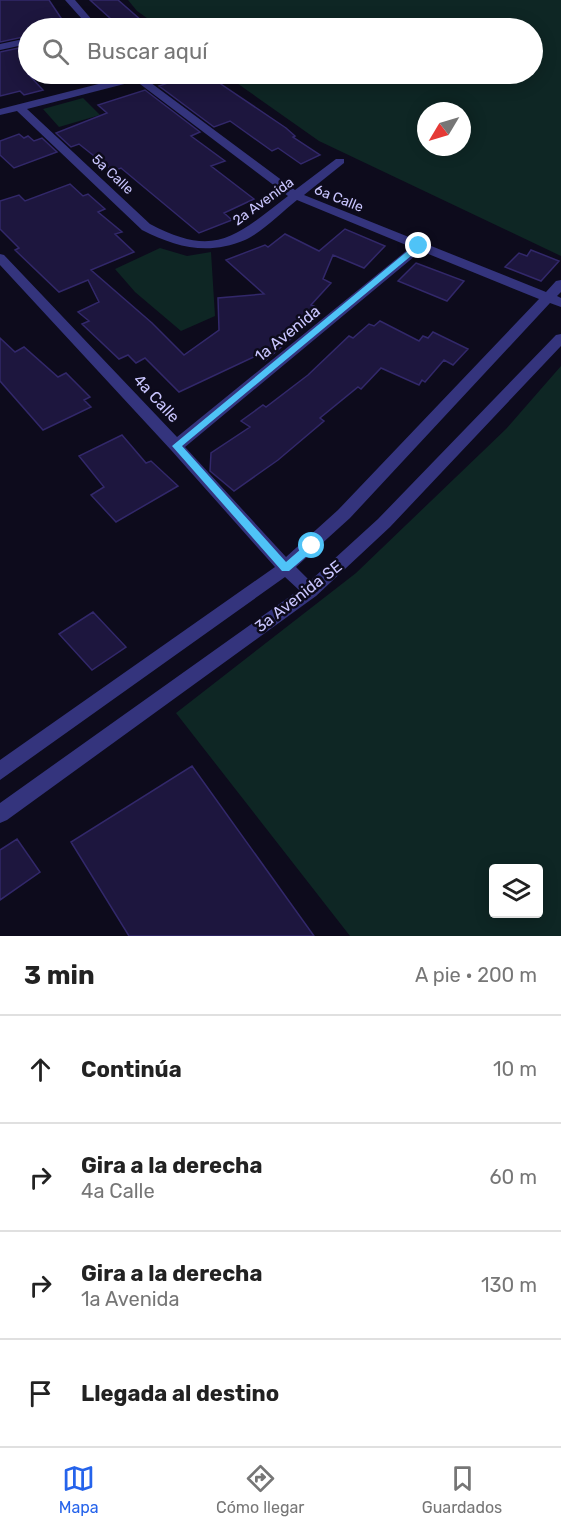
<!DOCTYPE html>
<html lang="es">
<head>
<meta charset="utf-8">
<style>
	body { margin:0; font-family:Rubik,sans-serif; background:#f2f2f2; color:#222 }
	.controls { position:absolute; right:18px; bottom:18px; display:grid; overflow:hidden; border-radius:6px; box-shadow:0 3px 15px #0003 }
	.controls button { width:54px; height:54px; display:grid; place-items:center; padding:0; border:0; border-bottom:2px solid #e0e0e0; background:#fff; color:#222; font:30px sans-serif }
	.compass { position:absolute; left:417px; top:102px; width:54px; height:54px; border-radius:50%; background:#fff; box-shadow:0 3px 15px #0003; rotate:232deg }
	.stop { position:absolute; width:18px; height:18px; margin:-14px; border:4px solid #4fc3f7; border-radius:50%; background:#fff }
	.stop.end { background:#4fc3f7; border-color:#fff; box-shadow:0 2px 6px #0008 }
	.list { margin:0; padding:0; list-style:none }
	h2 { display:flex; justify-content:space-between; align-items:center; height:78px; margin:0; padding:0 24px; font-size:26px }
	h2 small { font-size:20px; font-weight:400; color:#767676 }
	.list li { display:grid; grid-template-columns:39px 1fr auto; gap:18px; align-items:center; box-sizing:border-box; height:108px; padding:0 24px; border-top:2px solid #e0e0e0 }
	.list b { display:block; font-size:22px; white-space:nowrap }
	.list p { margin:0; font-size:20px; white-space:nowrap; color:#767676 }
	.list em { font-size:20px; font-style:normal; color:#767676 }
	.icon { flex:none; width:33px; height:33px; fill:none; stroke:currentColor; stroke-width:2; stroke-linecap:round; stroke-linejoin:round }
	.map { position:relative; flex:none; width:561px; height:936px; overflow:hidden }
	.search { position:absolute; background:#fff; box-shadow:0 3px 15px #0003; left:18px; right:18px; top:18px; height:66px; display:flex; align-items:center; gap:15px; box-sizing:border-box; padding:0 21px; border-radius:33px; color:#767676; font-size:22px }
	.sheet { height:510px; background:#fff }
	nav { display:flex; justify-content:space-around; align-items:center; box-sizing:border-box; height:84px; border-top:2px solid #e0e0e0; background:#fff; font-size:16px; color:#767676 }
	nav a { display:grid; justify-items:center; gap:3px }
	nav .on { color:#2563eb }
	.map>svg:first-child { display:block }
	.green { fill:#0e2624; fill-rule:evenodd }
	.building { fill:#1d163e; stroke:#32286a; stroke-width:1.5 }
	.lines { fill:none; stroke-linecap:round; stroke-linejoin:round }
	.minor { fill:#34347d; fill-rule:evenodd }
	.route { fill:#4fc3f7 }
	.labels { text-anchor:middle; stroke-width:5; stroke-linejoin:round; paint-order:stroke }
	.far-street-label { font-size:14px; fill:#cac6ff; stroke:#0d0b1c }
	.street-label { font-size:16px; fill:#cac6ff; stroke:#0d0b1c }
</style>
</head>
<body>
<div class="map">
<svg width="561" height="936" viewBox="0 0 561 936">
	<rect width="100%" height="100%" fill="#0d0b1c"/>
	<path class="green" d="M128 0H561V256L319 141 224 74H532V28H161L137 11ZM426 111H462V147H426Z
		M83 98 100 115 59 127 43 109Z
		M160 248 187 256 211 252 215 316 181 331 135 292 115 269Z
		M561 366V936H350L176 713 356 573 506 429ZM494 868H538V914H494Z"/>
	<path class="building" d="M0 0H49L65 24 28 28V36L0 42Z
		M90 0H118L150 28H121Z
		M28 46V74L43 90 24 95 20 91 0 96V52Z
		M206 74 286 128 295 136 293 137 320 155 301 164 278 148 272 151 230 121 214 127 159 86 179 79 182 82Z
		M145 90 200 132 191 136 225 161 211 166 254 199 224 213 232 220 199 233 121 168 113 171 79 144 71 147 56 133 107 113 98 105Z
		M19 134 24 138 28 136 34 141 42 138 57 152 14 168 0 155V141Z
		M70 184 83 196 88 194 105 209 98 212 122 232 115 234 134 252 91 270 152 323 184 355 219 330 218 298 264 294 226 260 265 245 268 247 285 234 319 251 345 229 385 246 364 268 333 255 323 279 331 283 311 305 314 306 294 327 301 330 265 361 258 355 179 392 145 358 136 363 128 355 119 359 82 324 89 321 78 312 99 302 88 280 59 292 15 250 19 248 0 229V201L19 195 25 201Z
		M531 250 559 261 541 281 505 267 519 253 527 256Z
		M416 263 464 281 447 301 398 281Z
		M380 321 419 341 423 336 428 338 433 332 468 349 453 365 444 360 425 382 422 380 419 385 381 368 361 389 358 387 320 418 324 421 278 460 234 491 210 471 211 453 250 427 241 421 263 405 266 407 308 375 349 336 353 338 369 324 374 326Z
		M0 338 15 352 24 347 58 377 66 373 90 397 84 400 91 407 43 430 0 381Z
		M122 435 146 463 151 461 178 486 116 522 91 495 104 487 79 456Z
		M93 612 126 647 92 670 59 634Z
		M192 766 314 936H129L71 842Z
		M17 839 40 872 0 900V850Z"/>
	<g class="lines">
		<path class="minor" d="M65 0H75L99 28H90Z
			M28 38V44L0 50V44Z
			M128 74H139L295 190 336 159H344V163L304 195 546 292 556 281 561 280V292L557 296 561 298V307L550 303 350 518 296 567 310 581 378 519 556 335 561 334V346L390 527 316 596 7 820 0 823V803L299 590 285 577 0 780V760L275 567 171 450 0 265V254L4 255 177 437 411 247 297 200C282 212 261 233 245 240 207 256 176 247 142 230L17 111 0 115V109L130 76ZM136 81 288 196C236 236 216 259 150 224L27 109ZM421 251 539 299 338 510 286 557 185 447Z"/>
	</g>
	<path class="route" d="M416 244 423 246 182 446 286 562 308 543H316V548L289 571H282L172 446Z"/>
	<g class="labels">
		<g class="far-street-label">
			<text transform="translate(113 174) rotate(43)" y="5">5a Calle</text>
			<text transform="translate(339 198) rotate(22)" y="5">6a Calle</text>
			<text transform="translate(263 201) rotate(-36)" y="5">2a Avenida</text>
		</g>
		<g class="street-label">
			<text transform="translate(287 333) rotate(-39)" y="6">1a Avenida</text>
			<text transform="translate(157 398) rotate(47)" y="6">4a Calle</text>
			<text transform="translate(298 596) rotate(-38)" y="6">3a Avenida SE</text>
		</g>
	</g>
</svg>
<div class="controls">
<button><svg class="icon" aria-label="layers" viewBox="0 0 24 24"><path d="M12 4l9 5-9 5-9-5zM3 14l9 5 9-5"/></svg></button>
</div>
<svg class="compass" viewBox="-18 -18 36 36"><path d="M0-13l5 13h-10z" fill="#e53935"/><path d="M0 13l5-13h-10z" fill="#767676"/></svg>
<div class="stop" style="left:312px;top:546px"></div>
<div class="stop end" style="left:419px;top:246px"></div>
<div class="search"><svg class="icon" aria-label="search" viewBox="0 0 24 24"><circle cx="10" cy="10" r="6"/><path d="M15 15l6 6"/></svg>Buscar aquí</div>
</div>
<section class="sheet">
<h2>3 min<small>A pie · 200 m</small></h2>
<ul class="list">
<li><svg class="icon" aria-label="ahead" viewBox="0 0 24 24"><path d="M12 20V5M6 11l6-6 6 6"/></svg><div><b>Continúa</b></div><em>10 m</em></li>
<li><svg class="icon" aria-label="right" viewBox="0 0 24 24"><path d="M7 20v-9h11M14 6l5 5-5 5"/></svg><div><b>Gira a la derecha</b><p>4a Calle</p></div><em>60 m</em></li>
<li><svg class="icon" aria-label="right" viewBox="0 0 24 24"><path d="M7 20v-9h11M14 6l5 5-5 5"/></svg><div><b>Gira a la derecha</b><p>1a Avenida</p></div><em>130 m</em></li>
<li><svg class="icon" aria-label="arrive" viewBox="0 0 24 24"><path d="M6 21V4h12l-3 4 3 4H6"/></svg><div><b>Llegada al destino</b></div></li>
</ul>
</section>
<nav>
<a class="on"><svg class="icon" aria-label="map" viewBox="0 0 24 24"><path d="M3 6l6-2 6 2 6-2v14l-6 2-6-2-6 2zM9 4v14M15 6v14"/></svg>Mapa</a>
<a><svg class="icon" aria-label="directions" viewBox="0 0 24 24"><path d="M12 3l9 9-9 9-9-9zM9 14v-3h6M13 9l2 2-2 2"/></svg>Cómo llegar</a>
<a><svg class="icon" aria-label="saved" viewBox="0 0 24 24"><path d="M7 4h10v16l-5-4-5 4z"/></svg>Guardados</a>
</nav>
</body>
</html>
